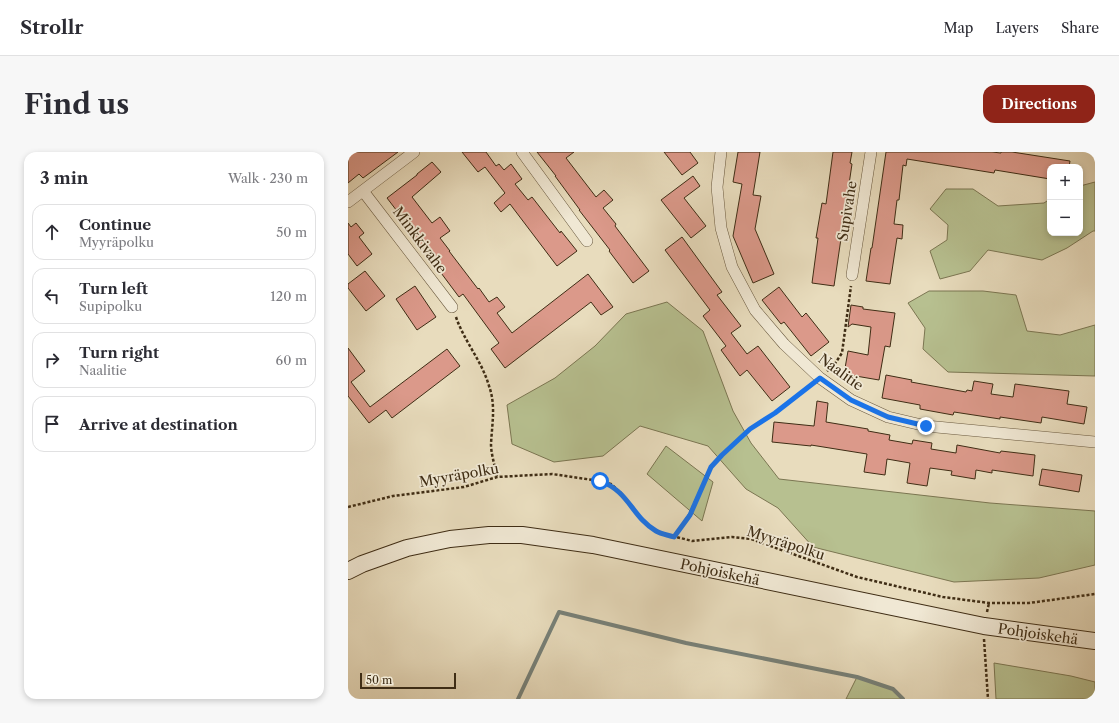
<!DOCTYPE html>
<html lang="en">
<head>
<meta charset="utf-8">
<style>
	body { margin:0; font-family:"Libre Caslon Text",serif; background:#f7f7f7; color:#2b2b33 }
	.controls { position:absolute; right:12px; top:12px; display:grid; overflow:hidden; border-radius:8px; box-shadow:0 2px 6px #0003 }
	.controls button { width:36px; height:36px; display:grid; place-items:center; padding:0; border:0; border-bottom:1px solid #e1e1e2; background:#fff; color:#2b2b33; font:20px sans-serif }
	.scale { position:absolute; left:12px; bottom:10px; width:96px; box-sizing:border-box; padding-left:4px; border:2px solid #3f2d15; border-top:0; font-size:11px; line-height:14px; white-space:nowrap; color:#3f2d15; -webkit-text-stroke:3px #f0e8d4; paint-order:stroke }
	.stop { position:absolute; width:12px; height:12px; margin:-9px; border:3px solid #1a73e8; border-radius:50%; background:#fff }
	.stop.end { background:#1a73e8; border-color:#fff; box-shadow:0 1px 4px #0008 }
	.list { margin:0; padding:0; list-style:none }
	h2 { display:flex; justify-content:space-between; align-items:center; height:52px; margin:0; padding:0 16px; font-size:17px }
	h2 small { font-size:13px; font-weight:400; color:#7c7c81 }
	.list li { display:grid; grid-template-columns:26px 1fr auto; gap:12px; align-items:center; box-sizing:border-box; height:56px; margin:0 8px 8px; padding:0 8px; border:1px solid #e1e1e2; border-radius:12px }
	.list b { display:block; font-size:15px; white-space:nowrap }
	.list p { margin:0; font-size:13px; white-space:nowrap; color:#7c7c81 }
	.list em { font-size:13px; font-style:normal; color:#7c7c81 }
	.icon { flex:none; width:22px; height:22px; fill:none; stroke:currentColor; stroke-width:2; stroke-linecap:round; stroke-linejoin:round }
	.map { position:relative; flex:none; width:747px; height:547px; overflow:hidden; border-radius:12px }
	header { display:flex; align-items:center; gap:24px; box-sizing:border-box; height:56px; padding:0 20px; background:#fff; border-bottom:1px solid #e1e1e2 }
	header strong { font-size:19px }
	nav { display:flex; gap:22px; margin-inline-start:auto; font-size:14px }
	.intro { display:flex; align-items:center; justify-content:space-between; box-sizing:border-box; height:96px; padding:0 24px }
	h1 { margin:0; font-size:28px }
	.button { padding:10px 18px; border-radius:12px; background:#8f2418; color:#fff; font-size:14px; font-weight:700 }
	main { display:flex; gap:24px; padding:0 24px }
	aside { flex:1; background:#fff; border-radius:12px; box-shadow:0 2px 6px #0003 }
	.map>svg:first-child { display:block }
	.green { fill:#b7c090; stroke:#7b7652 }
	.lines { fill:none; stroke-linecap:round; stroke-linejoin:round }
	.stream { stroke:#778179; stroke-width:4 }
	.building { fill:#db998a; stroke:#3f2d15 }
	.minor-casing { stroke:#69593f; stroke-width:12 }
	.secondary-casing { stroke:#3f2d15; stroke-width:18 }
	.path { stroke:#3f2d15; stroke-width:2.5; stroke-dasharray:3 2; stroke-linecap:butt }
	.minor { stroke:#f0e8d4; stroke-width:11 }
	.secondary { stroke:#f0e8d4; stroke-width:16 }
	.route { stroke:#1a73e8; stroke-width:5 }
	.labels { text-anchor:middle; stroke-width:3.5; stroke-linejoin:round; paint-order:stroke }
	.street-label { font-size:14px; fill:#3f2d15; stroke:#f0e8d4 }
</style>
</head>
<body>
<header>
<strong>Strollr</strong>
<nav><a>Map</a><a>Layers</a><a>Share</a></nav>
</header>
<div class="intro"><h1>Find us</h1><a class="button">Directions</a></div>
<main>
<aside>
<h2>3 min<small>Walk · 230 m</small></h2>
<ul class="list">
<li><svg class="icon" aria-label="ahead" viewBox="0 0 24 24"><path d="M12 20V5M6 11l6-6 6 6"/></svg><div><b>Continue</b><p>Myyräpolku</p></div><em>50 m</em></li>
<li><svg class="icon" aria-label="left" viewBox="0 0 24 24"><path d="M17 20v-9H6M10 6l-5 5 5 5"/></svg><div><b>Turn left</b><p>Supipolku</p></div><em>120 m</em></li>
<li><svg class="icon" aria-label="right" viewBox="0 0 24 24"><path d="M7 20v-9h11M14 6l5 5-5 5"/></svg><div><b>Turn right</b><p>Naalitie</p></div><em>60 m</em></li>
<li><svg class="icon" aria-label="arrive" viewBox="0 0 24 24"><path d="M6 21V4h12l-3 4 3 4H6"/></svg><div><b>Arrive at destination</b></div></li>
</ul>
</aside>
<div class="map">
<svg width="747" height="547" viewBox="0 0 747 547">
	<rect width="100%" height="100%" fill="#e8dcbd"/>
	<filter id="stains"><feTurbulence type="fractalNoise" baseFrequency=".005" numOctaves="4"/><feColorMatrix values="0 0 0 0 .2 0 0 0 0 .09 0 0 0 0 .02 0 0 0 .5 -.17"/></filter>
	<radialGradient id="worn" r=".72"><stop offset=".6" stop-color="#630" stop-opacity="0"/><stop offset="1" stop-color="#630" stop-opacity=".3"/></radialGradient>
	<path class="green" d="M747 30V79H745L719 96 694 108 640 98 622 119 592 127 582 99 599 88 600 73 582 57 598 37H625L650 54 696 51 702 47V81H732V34Z
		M581 139H635L668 143 679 179 712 183 747 173V224L600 220 575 197 577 176 560 151Z
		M319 150 355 179 385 259 403 291 431 327 642 351 747 359V413L691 426 606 430 465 395 430 356 398 337 360 294 292 274 255 304 206 310 164 292 159 253 207 226 247 194 278 162Z
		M318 294 365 330 354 369 299 322Z
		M646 511 723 524 747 530V547H648Z
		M509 525 545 537 555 547H498Z"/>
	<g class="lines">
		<path class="stream" d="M170 547 211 460 338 491 509 525 545 537 555 547"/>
	</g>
	<path class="building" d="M0 0H50L15 26 11 22 0 31Z
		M114 0H138L148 14 151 12 156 18 163 12 174 27 167 32 180 48 184 45 212 81 213 79 229 99 209 114 162 52 153 60 146 51 157 41 137 15 130 20Z
		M189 0H226L218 6 248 45 256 38 265 48 255 56 268 72 267 74 301 119 285 131 261 99 262 98 231 58H232L207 24H208Z
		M316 0H342L350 11 334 23Z
		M390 0H412L405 43 413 44 407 77 426 122 405 131 385 84 394 32 385 30Z
		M485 0H504L502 11 504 12 486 134 464 131 470 86H468L474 51 478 52Z
		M538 0H644L653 1V0H664L722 9 721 15H702V27L647 18 646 21 559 7 558 14 555 13 551 48H549L546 72 555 73 554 87 549 86 542 132 518 129 523 96H524Z
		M84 10 93 20 64 45 84 71 92 65 102 79 92 86 102 99H101L130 137 131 136 141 150 149 145 157 155 149 161 164 181 240 122 265 155 253 163 243 150 157 216 143 197 151 191 115 142 111 145 61 78 62 76 39 46 69 23V22Z
		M345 24 352 34 336 46 358 74 343 86 313 48Z
		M0 71 3 75 8 71 16 81 11 85 24 102 9 114 0 102Z
		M334 85 374 140 369 143 393 174 383 181 399 202 410 194 442 235 424 249 399 218 392 224 373 198 378 194 355 164 362 158 317 98Z
		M17 119 37 144 18 159 0 136V132Z
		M67 134 88 165 69 178 48 147Z
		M431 135 454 165 458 161 481 190 463 204 436 170 433 172 414 148Z
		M503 153 515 155V157L547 161 542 195 537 194 531 228 496 222 500 199 520 203 523 175 504 172 500 175Z
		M0 196 17 219 3 230 22 255 99 197 112 214 44 266 38 258 21 271 0 244Z
		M538 223 564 228 563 230 618 240 619 238 624 239 626 229 645 232 643 242 665 245 667 232 721 239 719 252 739 255 736 272 694 265 693 271 652 265V267L606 260 605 263 572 257V253L534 246Z
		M469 249 480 251 478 270 520 277V279L542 283 541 288 564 292 565 288 584 291 583 297 608 301 609 293 652 301 653 299 687 303 685 324 644 318V321L628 318 627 327 603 323 604 319 582 316 579 334 559 331 562 311 539 307 537 323 516 320 519 302 463 293V294L424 290 426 270 466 274Z
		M694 317 734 323 731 340 691 333Z"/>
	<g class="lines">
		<defs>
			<path id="minor" d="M174 0 239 89
				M373 0 369 35 373 76 384 115 407 158 436 192 472 226 503 248 540 265 578 274 747 290
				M15 39 104 155
				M0 50 66 0
				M504 123 523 0"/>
			<path id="secondary" d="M0 419 14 412 59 396 102 387 141 383H174L245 393 636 474 747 489"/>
		</defs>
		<use href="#minor" class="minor-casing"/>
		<use href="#secondary" class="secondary-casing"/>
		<path class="path" d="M108 165C116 189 134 209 141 234 148 253 144 272 143 292 143 302 147 314 149 325
			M479 219 486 213 494 201 503 134
			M0 355 45 344 116 335 149 325 204 322 252 329 263 332 273 341 298 372 309 380 344 389 384 385 403 387 509 425 595 445 641 451H681L747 442
			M326 385 341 363 363 315 374 303 402 277 427 261 463 233
			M639 460 641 451
			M636 487 640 547"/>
		<use href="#minor" class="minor"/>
		<use href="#secondary" class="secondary"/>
	</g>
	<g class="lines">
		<path class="route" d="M252 329C281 339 284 365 308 379 313 382 320 383 326 385L342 363 363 315 374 303 402 277 427 261 472 226 503 248 540 265 578 274"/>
	</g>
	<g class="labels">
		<g class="street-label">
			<text transform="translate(499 59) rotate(-81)" y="5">Supivahe</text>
			<text transform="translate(72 88) rotate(53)" y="5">Minkkivahe</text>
			<text transform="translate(493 220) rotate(36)" y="5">Naalitie</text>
			<text transform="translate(111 323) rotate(-10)" y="5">Myyräpolku</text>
			<text transform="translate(438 391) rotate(18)" y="5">Myyräpolku</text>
			<text transform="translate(372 420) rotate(12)" y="5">Pohjoiskehä</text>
			<text transform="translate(690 482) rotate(8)" y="5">Pohjoiskehä</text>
		</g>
	</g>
	<rect width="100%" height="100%" filter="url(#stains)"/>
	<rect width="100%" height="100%" fill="url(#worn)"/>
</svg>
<div class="controls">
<button>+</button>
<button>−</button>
</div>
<div class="scale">50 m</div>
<div class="stop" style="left:252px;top:329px"></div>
<div class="stop end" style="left:578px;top:274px"></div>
</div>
</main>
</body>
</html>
